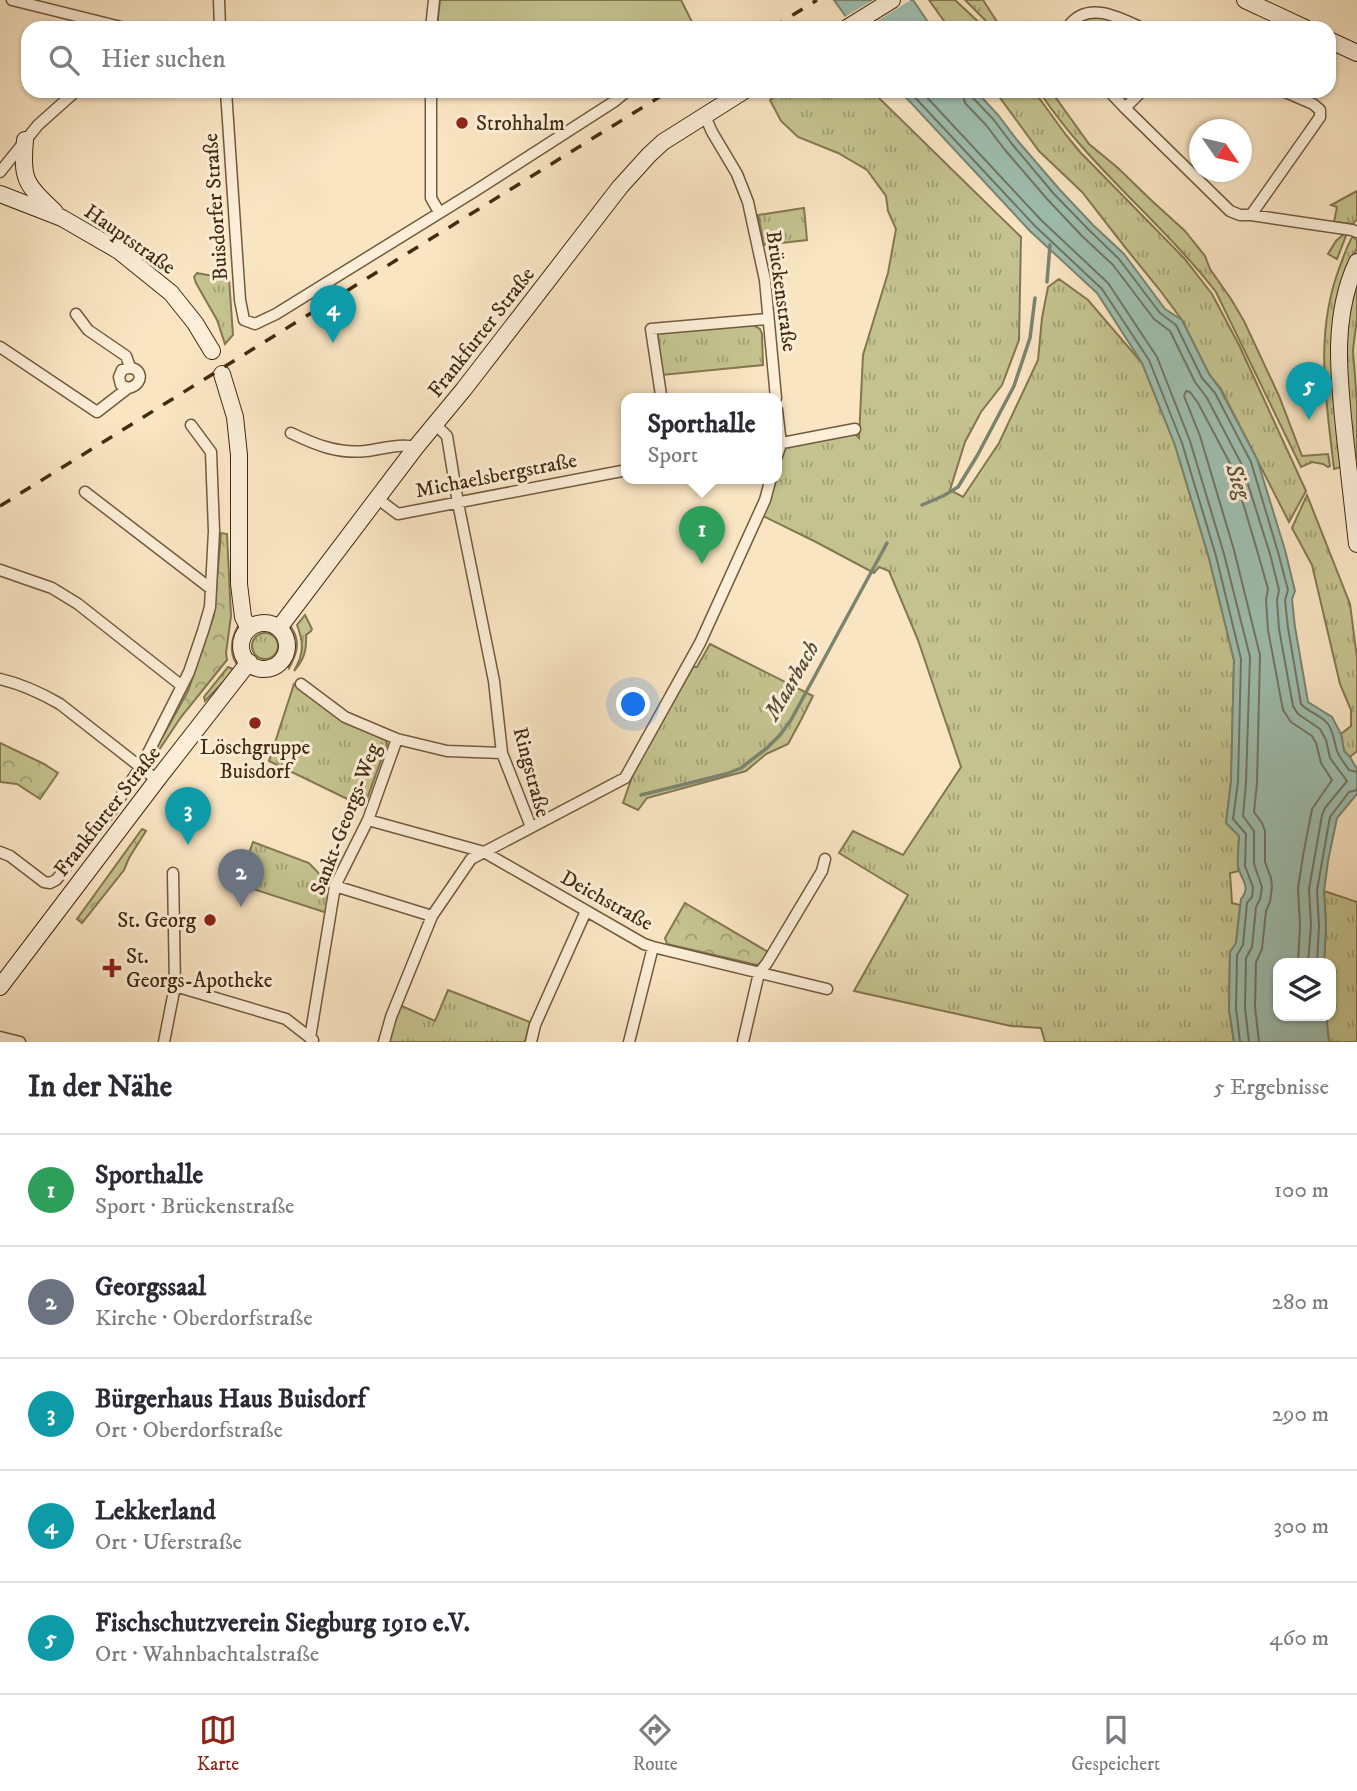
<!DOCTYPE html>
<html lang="de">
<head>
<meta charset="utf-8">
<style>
	body { margin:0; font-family:"IM FELL DW Pica",serif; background:#f7f7f7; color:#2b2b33 }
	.controls { position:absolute; right:21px; bottom:21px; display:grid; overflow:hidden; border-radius:14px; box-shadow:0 2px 5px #0004 }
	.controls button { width:63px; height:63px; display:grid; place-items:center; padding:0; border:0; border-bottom:2px solid #e1e1e2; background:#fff; color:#2b2b33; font:35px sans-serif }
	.compass { position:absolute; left:1189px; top:119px; width:63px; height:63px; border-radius:50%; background:#fff; box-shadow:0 2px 5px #0004; rotate:124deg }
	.you { position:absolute; left:634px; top:705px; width:24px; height:24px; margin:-18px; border:5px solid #fff; border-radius:50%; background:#1a73e8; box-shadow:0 0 0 10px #1a73e833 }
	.badge { display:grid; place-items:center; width:46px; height:46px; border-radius:50%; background:#8f2418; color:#fff; font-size:23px; font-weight:700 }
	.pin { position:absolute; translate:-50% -58px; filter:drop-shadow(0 2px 4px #0008) }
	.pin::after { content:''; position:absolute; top:37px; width:24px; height:21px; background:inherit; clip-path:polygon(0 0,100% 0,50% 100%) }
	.popup { position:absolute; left:621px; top:393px; width:161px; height:91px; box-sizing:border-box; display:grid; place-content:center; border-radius:14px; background:#fff; filter:drop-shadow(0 2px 5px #0005); font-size:23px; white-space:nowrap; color:#7c7c81 }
	.popup b { font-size:26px; color:#2b2b33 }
	.popup::after { content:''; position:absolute; left:50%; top:100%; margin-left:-14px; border:14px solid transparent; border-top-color:#fff }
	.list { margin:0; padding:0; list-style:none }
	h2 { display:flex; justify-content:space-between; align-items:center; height:91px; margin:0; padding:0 28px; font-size:30px }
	h2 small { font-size:23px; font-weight:400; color:#7c7c81 }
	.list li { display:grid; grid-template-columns:46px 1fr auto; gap:21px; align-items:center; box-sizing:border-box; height:112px; padding:0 28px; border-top:2px solid #e1e1e2 }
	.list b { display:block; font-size:26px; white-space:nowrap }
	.list p { margin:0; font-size:23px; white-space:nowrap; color:#7c7c81 }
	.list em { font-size:23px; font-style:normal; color:#7c7c81 }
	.icon { flex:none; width:38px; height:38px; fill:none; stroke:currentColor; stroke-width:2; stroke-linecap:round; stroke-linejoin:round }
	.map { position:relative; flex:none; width:1357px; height:1042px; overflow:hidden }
	.search { position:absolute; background:#fff; box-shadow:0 2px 5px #0004; left:21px; right:21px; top:21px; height:77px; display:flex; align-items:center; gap:18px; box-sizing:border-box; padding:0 24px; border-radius:21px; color:#7c7c81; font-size:26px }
	.sheet { height:651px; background:#fff }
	nav { display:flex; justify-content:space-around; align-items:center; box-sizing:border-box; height:98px; border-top:2px solid #e1e1e2; background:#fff; font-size:19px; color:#7c7c81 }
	nav a { display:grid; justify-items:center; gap:4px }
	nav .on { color:#8f2418 }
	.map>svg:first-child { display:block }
	.grass { fill:url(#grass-tufts); stroke:#84774f; stroke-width:2 }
	.forest { fill:url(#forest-crowns); stroke:#84774f; stroke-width:2 }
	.pitch { fill:#c4c38f; stroke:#84774f; stroke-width:2 }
	.water { fill:#9ebfb1; stroke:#7a8470; stroke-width:2 }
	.pier { fill:#fae5c3 }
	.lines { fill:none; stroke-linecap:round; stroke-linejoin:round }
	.shore { stroke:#717560; stroke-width:2 }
	.stream { stroke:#7a8470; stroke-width:3.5 }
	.street-casing { stroke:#725a3c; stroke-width:13 }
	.secondary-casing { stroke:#442b0f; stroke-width:18 }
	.street { stroke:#fceed8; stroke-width:10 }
	.secondary { stroke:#fceed8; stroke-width:16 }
	.rail { stroke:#442b0f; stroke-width:3.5; stroke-dasharray:12 12; stroke-linecap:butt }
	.poi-dot { fill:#8f2418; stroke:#fceed8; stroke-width:2.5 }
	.labels { text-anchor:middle; stroke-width:6; stroke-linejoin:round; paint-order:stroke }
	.poi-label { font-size:21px; fill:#442b0f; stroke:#fceed8; text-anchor:start }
	.street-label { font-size:21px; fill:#442b0f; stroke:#fceed8 }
	.water-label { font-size:23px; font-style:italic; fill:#5a5038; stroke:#fceed8 }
</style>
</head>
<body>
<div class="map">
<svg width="1357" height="1042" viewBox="0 0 1357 1042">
	<defs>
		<pattern id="grass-tufts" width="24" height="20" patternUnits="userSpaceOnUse" patternTransform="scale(1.75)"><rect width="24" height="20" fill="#c4c38f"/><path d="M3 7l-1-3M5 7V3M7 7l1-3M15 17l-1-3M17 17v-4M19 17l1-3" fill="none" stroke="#a19f73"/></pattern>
		<pattern id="forest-crowns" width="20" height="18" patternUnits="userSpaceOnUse" patternTransform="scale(1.75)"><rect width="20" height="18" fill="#c4c38f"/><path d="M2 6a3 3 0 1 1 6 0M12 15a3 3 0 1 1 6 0" fill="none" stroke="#a19f73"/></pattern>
	</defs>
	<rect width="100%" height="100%" fill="#fae5c3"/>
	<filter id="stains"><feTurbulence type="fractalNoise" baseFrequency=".00286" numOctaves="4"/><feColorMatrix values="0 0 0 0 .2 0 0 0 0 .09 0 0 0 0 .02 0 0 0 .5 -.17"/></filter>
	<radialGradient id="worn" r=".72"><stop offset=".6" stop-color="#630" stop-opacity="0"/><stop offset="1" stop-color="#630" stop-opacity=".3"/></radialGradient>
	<path class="grass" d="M929 0H955L985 28H949Z
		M965 0H983L1001 28H993Z
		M784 91H869L878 97 1021 237 1019 340 1002 385 981 412 965 442 950 490 963 497 999 443 1038 360 1042 318 1048 287 1059 279 1088 300 1142 363 1175 445 1209 558 1234 660 1231 782 1226 823 1239 835 1238 869 1239 871 1230 873 1232 903 1240 905 1236 944 1230 952 1229 1009 1234 1042H1045L1041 1028 1011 1026 854 991 908 895 839 853 853 831 903 855 961 767 918 640 889 571 879 567 874 573 816 542 761 515 775 478H777V470L784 446 854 433 859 438 863 355 888 273 896 229 888 211 886 196 867 170 838 153 798 137 781 121 770 100Z
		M995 91H1034L1066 135 1080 152 1184 258 1212 294 1239 345 1306 491 1289 522 1221 389 1209 374 1182 320 1159 289 1128 251 1082 192 1039 151Z
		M1039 91H1051L1089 144 1118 168 1151 200 1185 231 1205 256 1210 269 1231 299 1244 321 1279 396 1302 456 1328 454 1330 466 1328 467 1323 464 1312 462 1301 467 1216 292C1161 221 1088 166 1039 91Z
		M1357 191V219L1353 224 1334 222 1337 207 1331 205Z
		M804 208 807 240 764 245 758 215Z
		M1345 233H1347L1337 259 1328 254 1336 241Z
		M1353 236 1357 241V248L1346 273 1341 467 1334 469C1326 398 1314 334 1340 266 1344 256 1347 245 1353 236Z
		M197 273 229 279 233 335 225 344 217 320 196 283 194 277Z
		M1355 288H1357V318L1353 350 1357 404V458H1355L1344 381 1346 322Z
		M753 325 760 329 762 334 763 365 662 375 657 333Z
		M1307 495 1350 604 1357 658V751L1350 757 1344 751 1341 734 1351 726V710L1340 684 1312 565 1292 528Z
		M305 615 312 629 311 631 306 635C307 650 304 660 294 671 304 654 304 643 297 625Z
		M238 626C241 638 240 652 236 663 229 651 231 639 238 626Z
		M291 627C301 641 297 654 289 668L287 662Z
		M252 646a13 13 0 1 1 26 0a13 13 0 1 1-26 0Z
		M710 644 813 696 801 720 788 744 766 754 746 771 647 798 638 810 623 803 632 777 639 762 693 667H697Z
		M228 667 233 669 227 678 205 701 204 697Z
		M294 684 311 698 385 738 387 744 364 807 269 761Z
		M253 842 309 863 330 885 327 913 238 884Z
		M1324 891 1357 902V1042H1329L1326 1016H1331V963H1324L1326 926Z
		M448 990 530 1022 525 1042H387L400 1005 435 1021Z"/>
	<path class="forest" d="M1100 15 1131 28H1074L1089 16Z
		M221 533 227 534 231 616 226 653 227 660 181 717 157 753 153 754 188 691 214 615Z
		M0 743 44 764 58 773 40 799 17 784 0 782Z
		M142 829 146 831 129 858 124 870 82 923 77 919Z
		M685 903 770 953 764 962 757 965 667 944 665 938Z"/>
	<path class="pitch" d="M440 0H681L695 28H437Z"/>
	<path class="water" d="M834 0H913L932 28H854Z
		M900 91H976L998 115 1017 140 1060 190 1093 225 1124 254 1165 309 1182 320 1209 374 1220 389 1257 459 1285 550 1295 591 1292 599 1295 627 1308 702 1332 717 1341 734 1344 751 1350 757 1357 769V794L1337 818 1328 861 1324 891 1326 926 1324 963H1278V1016H1326L1329 1042H1234L1229 1009 1230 952 1236 943 1241 899C1252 886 1240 879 1238 866 1237 856 1239 845 1239 836L1226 823 1231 782 1234 660 1209 558 1175 445 1142 363 1097 293 1030 231Z"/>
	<path class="pier" d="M873 0H911L866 28H850L843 18Z"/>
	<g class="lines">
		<path class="shore" d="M909 91 1035 226 1102 289 1149 360 1182 443 1216 556 1241 659 1238 782 1233 819 1246 834 1245 866 1253 887 1252 897 1247 903 1243 945 1237 955 1236 1008 1240 1042
			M921 91 1041 220 1108 283 1157 357 1190 441 1224 554 1250 657 1246 783 1243 816 1254 831V864L1262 887 1260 899 1256 907 1252 947 1246 958 1245 1008 1249 1042
			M962 91 965 103 986 125 1005 150 1048 200 1082 236 1113 265 1154 319 1170 331 1195 382 1207 398 1242 465 1270 554 1279 590 1277 600 1279 629 1293 706 1298 714 1320 729 1326 740 1330 758 1347 781 1325 808 1322 815 1309 889 1311 926 1308 963
			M971 91 973 98 993 119 1012 144 1054 194 1088 229 1119 259 1160 313 1176 325 1202 378 1215 393 1251 462 1278 552 1288 590 1285 600 1288 628 1301 704C1308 712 1321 715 1328 724 1334 733 1334 742 1337 751 1339 757 1346 765 1349 770L1357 772
			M1317 963 1319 926 1317 890 1330 817 1349 792 1357 790
			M1259 1042 1255 1007 1256 962 1262 949 1266 911 1270 902 1272 887 1271 878 1265 862V831L1262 823 1254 812 1257 783 1260 655 1234 550 1200 436 1184 396 1186 391 1190 392 1198 403 1233 469 1259 557 1268 589 1266 600 1268 630 1283 710 1291 722 1312 736 1316 743 1321 763 1332 780 1312 809 1303 856 1298 888 1300 926 1298 963"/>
		<path class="stream" d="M1047 282 1050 245
			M922 505 943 496 958 487 977 456 1014 386 1030 338 1035 298
			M641 795 726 774 741 768 767 748 780 735 791 720 887 543"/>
		<defs>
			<path id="street" d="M12 0 125 28
				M219 0 220 28
				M431 28 434 0
				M1067 28C1086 0 1117 16 1142 28
				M226 91 240 300 244 320 255 324 276 314 475 191 615 101 627 91
				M431 91V198L439 212
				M1109 91 1125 108
				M1142 91 1125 108 1230 211 1240 215H1251L1352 230 1357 232
				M705 116 712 132 737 174 748 202 765 280 776 398
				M0 172 38 125 76 91
				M1251 215 1320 117V110L1313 104 1283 91
				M76 314 88 330 126 356 130 367
				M0 347 97 412
				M661 395 651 329 768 319
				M777 410 781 444 777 456
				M97 412 128 388C148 384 140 361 122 370L119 377 121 385 128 388
				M435 424 447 436 458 503 494 681 502 753 531 827
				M291 433C316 445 338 454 366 451 382 449 400 443 416 447
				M777 444 855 429
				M85 492 210 588
				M378 499 398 514 627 470
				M0 570 52 588 78 604 182 686
				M0 679C22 684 41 693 60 704L157 780
				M301 684 345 717 397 739 447 751 502 753
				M368 820 484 852 644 944 653 947 827 989
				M0 852 10 856 44 882 50 883 56 880 112 810 143 763 189 672 203 631 210 607 214 531 211 452 191 425
				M335 886 432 916
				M175 986 286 1019 313 1040
				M0 1037 20 1042
				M310 1038 335 886 368 820 397 739
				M164 1042 175 986 173 873
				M384 1042 391 1017 432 916 471 859 625 778 700 643 765 500 771 478
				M531 1042 535 1025 586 911
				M629 1042 653 947
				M743 1042 759 973 767 963 822 871 825 859"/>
			<path id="secondary" d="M1245 0 1305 28
				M847 28 892 0
				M1329 40 1357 53
				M25 140C21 181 26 184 55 212
				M0 194 62 218 119 251 171 293 195 323 212 351
				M1357 262C1331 318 1339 378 1345 437 1349 473 1353 509 1357 544
				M222 374 235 417 239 455V584L243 617 249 629
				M241 646a23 23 0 1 1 46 0a23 23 0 1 1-46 0Z
				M279 628 416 447 464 389 620 187 649 155 663 142 744 91
				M0 987 157 780 249 662"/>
		</defs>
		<use href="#street" class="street-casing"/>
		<use href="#secondary" class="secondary-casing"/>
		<use href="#street" class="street"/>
		<use href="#secondary" class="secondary"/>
		<path class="rail" d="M772 28 817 0
			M0 506 669 91"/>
	</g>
	<g class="poi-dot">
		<circle cx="462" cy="123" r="7"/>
		<circle cx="255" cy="723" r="7"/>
		<circle cx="210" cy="920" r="7"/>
		<path d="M108.5 957.5h7v7h7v7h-7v7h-7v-7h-7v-7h7z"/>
	</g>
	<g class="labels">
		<g class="poi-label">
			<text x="476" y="130">Strohhalm</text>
			<text x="255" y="754" text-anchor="middle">Löschgruppe<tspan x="255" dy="24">Buisdorf</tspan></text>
			<text x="196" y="927" text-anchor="end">St. Georg</text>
			<text x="126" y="963">St.<tspan x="126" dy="24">Georgs-Apotheke</tspan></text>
		</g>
		<g class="street-label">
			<text transform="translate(215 207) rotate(-94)" y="7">Buisdorfer Straße</text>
			<text transform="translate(130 239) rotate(35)" y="7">Hauptstraße</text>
			<text transform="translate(782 291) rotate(82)" y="7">Brückenstraße</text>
			<text transform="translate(481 332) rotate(-52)" y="7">Frankfurter Straße</text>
			<text transform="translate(496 475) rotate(-11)" y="7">Michaelsbergstraße</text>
			<text transform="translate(532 772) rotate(75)" y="7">Ringstraße</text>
			<text transform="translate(107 811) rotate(-52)" y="7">Frankfurter Straße</text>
			<text transform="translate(345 819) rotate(-69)" y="7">Sankt-Georgs-Weg</text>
			<text transform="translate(607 900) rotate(29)" y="7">Deichstraße</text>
		</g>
		<g class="water-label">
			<text transform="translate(1239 481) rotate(71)" y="8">Sieg</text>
			<text transform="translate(791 680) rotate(-60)" y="8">Maarbach</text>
		</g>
	</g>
	<rect width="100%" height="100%" filter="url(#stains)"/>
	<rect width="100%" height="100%" fill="url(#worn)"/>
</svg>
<div class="controls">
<button><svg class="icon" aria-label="layers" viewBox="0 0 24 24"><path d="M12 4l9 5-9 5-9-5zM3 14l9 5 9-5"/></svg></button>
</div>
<svg class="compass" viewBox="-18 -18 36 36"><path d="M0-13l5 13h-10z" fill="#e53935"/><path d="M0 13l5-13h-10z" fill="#7c7c81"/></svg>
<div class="you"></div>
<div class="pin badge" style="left:702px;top:564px;background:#2e9e5b">1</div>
<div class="popup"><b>Sporthalle</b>Sport</div>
<div class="pin badge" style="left:241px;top:907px;background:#6b7280">2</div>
<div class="pin badge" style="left:188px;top:845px;background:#0f9aa8">3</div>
<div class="pin badge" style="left:333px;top:343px;background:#0f9aa8">4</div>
<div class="pin badge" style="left:1309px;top:420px;background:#0f9aa8">5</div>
<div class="search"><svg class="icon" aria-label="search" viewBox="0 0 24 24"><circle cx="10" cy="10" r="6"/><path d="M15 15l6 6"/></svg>Hier suchen</div>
</div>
<section class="sheet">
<h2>In der Nähe<small>5 Ergebnisse</small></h2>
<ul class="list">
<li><span class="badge" style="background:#2e9e5b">1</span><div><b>Sporthalle</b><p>Sport · Brückenstraße</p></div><em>100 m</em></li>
<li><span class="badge" style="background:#6b7280">2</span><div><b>Georgssaal</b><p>Kirche · Oberdorfstraße</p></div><em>280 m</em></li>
<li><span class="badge" style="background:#0f9aa8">3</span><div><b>Bürgerhaus Haus Buisdorf</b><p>Ort · Oberdorfstraße</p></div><em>290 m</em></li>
<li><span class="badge" style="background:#0f9aa8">4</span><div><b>Lekkerland</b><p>Ort · Uferstraße</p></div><em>300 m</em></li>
<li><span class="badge" style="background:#0f9aa8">5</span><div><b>Fischschutzverein Siegburg 1910 e.V.</b><p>Ort · Wahnbachtalstraße</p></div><em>460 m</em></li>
</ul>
</section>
<nav>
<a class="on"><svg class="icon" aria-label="map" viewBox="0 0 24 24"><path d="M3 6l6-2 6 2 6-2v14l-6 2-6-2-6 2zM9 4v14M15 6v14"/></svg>Karte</a>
<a><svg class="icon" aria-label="directions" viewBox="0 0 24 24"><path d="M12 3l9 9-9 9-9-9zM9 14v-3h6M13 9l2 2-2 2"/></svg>Route</a>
<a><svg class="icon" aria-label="saved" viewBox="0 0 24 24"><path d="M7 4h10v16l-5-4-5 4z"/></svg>Gespeichert</a>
</nav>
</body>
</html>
